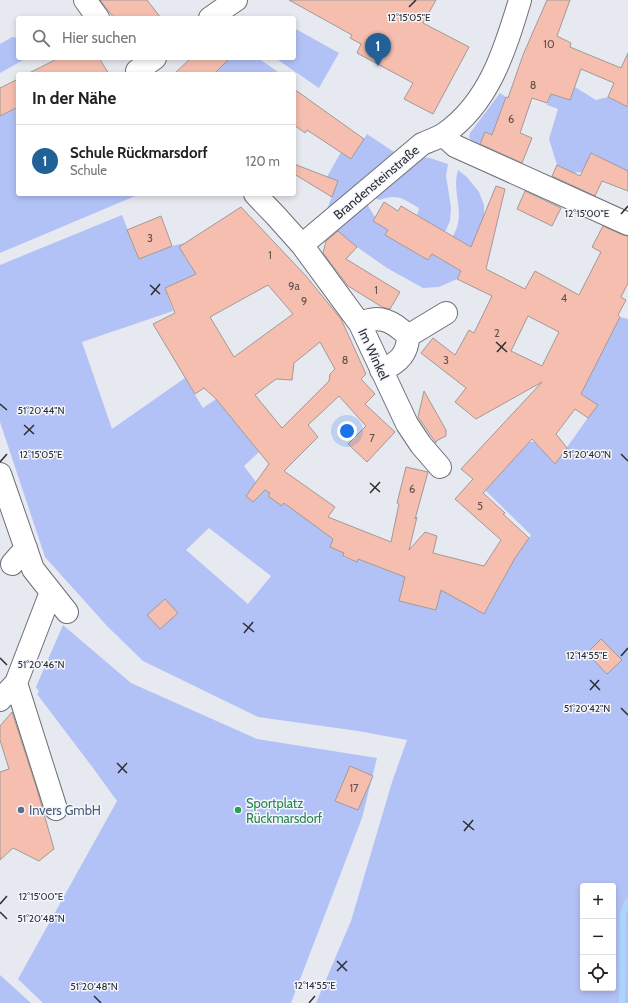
<!DOCTYPE html>
<html lang="de">
<head>
<meta charset="utf-8">
<style>
	body { margin:0; font-family:Cabin,sans-serif; background:#f6f6f6; color:#222 }
	.controls { position:absolute; right:12px; bottom:12px; display:grid; overflow:hidden; border-radius:4px; box-shadow:0 2px 6px #0003 }
	.controls button { width:36px; height:36px; display:grid; place-items:center; padding:0; border:0; border-bottom:1px solid #e0e0e0; background:#fff; color:#222; font:20px sans-serif }
	.you { position:absolute; left:347px; top:431px; width:14px; height:14px; margin:-10px; border:3px solid #fff; border-radius:50%; background:#1a73e8; box-shadow:0 0 0 6px #1a73e833 }
	.badge { display:grid; place-items:center; width:26px; height:26px; border-radius:50%; background:#216197; color:#fff; font-size:13px; font-weight:700 }
	.pin { position:absolute; translate:-50% -33px; filter:drop-shadow(0 1px 2px #0008) }
	.pin::after { content:''; position:absolute; top:21px; width:14px; height:12px; background:inherit; clip-path:polygon(0 0,100% 0,50% 100%) }
	.list { margin:0; padding:0; list-style:none }
	h2 { display:flex; justify-content:space-between; align-items:center; height:52px; margin:0; padding:0 16px; font-size:17px }
	h2 small { font-size:13px; font-weight:400; color:#767676 }
	.list li { display:grid; grid-template-columns:26px 1fr auto; gap:12px; align-items:center; box-sizing:border-box; height:72px; padding:0 16px; border-top:1px solid #e0e0e0 }
	.list b { display:block; font-size:15px; white-space:nowrap }
	.list p { margin:0; font-size:13px; white-space:nowrap; color:#767676 }
	.list em { font-size:13px; font-style:normal; color:#767676 }
	.icon { flex:none; width:22px; height:22px; fill:none; stroke:currentColor; stroke-width:2; stroke-linecap:round; stroke-linejoin:round }
	.map { position:relative; flex:none; width:628px; height:1003px; overflow:hidden }
	.search { position:absolute; background:#fff; box-shadow:0 2px 6px #0003; left:16px; top:16px; width:280px; height:44px; display:flex; align-items:center; gap:10px; box-sizing:border-box; padding:0 14px; border-radius:4px; color:#767676; font-size:15px }
	.panel { position:absolute; background:#fff; box-shadow:0 2px 6px #0003; left:16px; top:72px; width:280px; height:124px; border-radius:4px }
	.map>svg:first-child { display:block }
	.green { fill:#b3c2f6; fill-rule:evenodd }
	.lines { fill:none; stroke-linecap:round; stroke-linejoin:round }
	.stream { stroke:#abd6fa; stroke-width:6 }
	.building { fill:#f5beae; stroke:#a29997; fill-rule:evenodd }
	.minor-casing { stroke:#6d6f76; stroke-width:24 }
	.minor { stroke:#fff; stroke-width:22 }
	.ticks { fill:none; stroke:#2d2e31; stroke-width:1.5 }
	.service-dot { fill:#5c6f8a; stroke:#f4f7fe; stroke-width:1.5 }
	.leisure-dot { fill:#2e9e5b; stroke:#f4f7fe; stroke-width:1.5 }
	.labels { text-anchor:middle; stroke-width:3; stroke-linejoin:round; paint-order:stroke }
	.number-label { font-size:11px; fill:#5f5250 }
	.street-label { font-size:13px; fill:#2d2e31; stroke:#f4f7fe }
	.leisure-label { font-size:13px; fill:#27864d; stroke:#f4f7fe; text-anchor:start }
	.service-label { font-size:13px; fill:#4e5e75; stroke:#f4f7fe; text-anchor:start }
	.ticks-label { font-size:10px; text-anchor:middle; fill:#2d2e31; stroke:#f4f7fe; stroke-width:3; stroke-linejoin:round; paint-order:stroke }
</style>
</head>
<body>
<div class="map">
<svg width="628" height="1003" viewBox="0 0 628 1003">
	<rect width="100%" height="100%" fill="#e7e9f1"/>
	<path class="green" d="M294 28 339 53 319 88 275 58H294Z
		M12 37 18 38V58H27L0 73V44Z
		M230 58H258L281 74H214Z
		M575 87 596 100 608 97 628 107V170L626 175 612 184 595 178 604 159 592 153 582 172 573 173 557 165 549 139 558 109 547 105 551 94 570 100Z
		M500 93 506 97 492 135 485 132 480 145 472 141 469 137 470 133Z
		M18 107V194H140L0 253V116Z
		M367 134 394 152 327 209 338 181 327 177 341 152 351 159Z
		M420 157 430 158 448 164 446 176 451 207 450 221 445 232 417 215 419 208C403 199 398 193 379 200L371 196Z
		M458 170 467 177 479 192 484 205V215L467 259 457 279 439 287 423 288 387 268 357 247 334 228 365 201 375 217 373 221 388 230 385 235 428 260 432 254 443 261 452 245 449 243C452 237 457 230 458 223 462 206 452 190 458 170Z
		M122 215 139 259 172 246 185 243 192 252 184 256 196 274 165 288 173 311 82 342 112 429 185 378 203 408 216 399 259 452 244 466 256 482 334 539 344 553 343 557 357 562 358 559 380 568 410 558 399 601 436 610 442 587 484 614 515 558 531 535 485 490 529 442H535L555 464 597 405 581 394 620 317 628 319V1003H316L351 921 392 782 407 740 358 731 258 717 143 661 107 626 45 557 0 422V265ZM209 528 271 576 248 604 186 550ZM583 886H613V988H583Z
		M63 625 131 683 257 739 377 758 362 818 291 1003H43L18 979 117 801 93 768 37 694 39 692 36 687Z
		M0 975 31 1003H0Z"/>
	<g class="lines">
		<path class="stream" d="M622 1003 623 913 628 901"/>
	</g>
	<path class="building" d="M100 0H147L161 18H114Z
		M289 0H436L423 23 469 47 433 114 404 99 413 83 357 53 361 44 350 38 352 35Z
		M547 0H570L557 36 571 43 570 47 621 68 628 53V107L608 97 614 83 581 69 570 100 551 94 547 103 532 98 520 133 532 138 522 163 480 144 485 132 492 135 506 97 508 98 523 55Z
		M59 58H99L109 74H27Z
		M191 58H230L214 74H174Z
		M18 79V107L0 116V88Z
		M294 89 364 139 351 159 307 130 305 133 294 125Z
		M591 153 628 171V191L602 181 595 196 552 176 557 165 580 176Z
		M294 164 338 181 332 197 294 174Z
		M496 186 505 189 486 269 525 289 535 271 579 295 601 252 592 247 603 226 623 235 628 236V283L621 297 626 300 618 315 620 317 581 394 598 405 588 418 575 409 556 434 567 448 555 464 532 439 483 493 505 513 503 514 529 538 515 558 484 614 441 590 436 610 399 601 405 577 358 559 357 562 343 556 344 553 330 547 333 539 284 503 282 506 268 496 270 493 265 490 253 502 246 496 269 464 216 399 204 388 195 394 153 324 175 313 165 288 196 274 179 247 241 207 306 276 341 319 366 374 361 379 375 394 365 404 395 432 367 462 348 444 366 426 339 396 308 425 318 437 284 471 335 507 328 517 391 542 399 504 397 503 406 467 428 472 415 519 417 517 409 550 425 532 437 536 433 553 484 566 501 540 455 499 473 479 461 469 542 382 476 419 455 402 466 388 421 353 433 338 455 355 469 330 474 333 492 296 457 279 461 271 432 254 428 260 385 235 388 230 373 221 384 202 398 211 401 206 471 247ZM268 285 293 314 234 357 210 317ZM528 316 559 332 542 366 511 351ZM320 342 335 369 330 374 329 381 282 428 255 395 276 379 292 380 294 363Z
		M525 191 561 208 552 226 517 209Z
		M161 216 172 246 139 259 127 230Z
		M338 231 357 247 346 259 400 292 390 309 382 307 348 286 323 253 326 241Z
		M424 391 446 430V436L436 441V443L418 417Z
		M165 599 178 613 160 629 147 615Z
		M601 639 622 660 607 674 587 653Z
		M12 712 36 786 54 849 39 861 13 848 0 860V772L9 769 0 740V726Z
		M350 766 373 776 358 810 335 801Z"/>
	<g class="lines">
		<defs>
			<path id="minor" d="M85 0 98 18
				M210 18 236 0
				M137 71 155 58
				M443 135 455 146 628 224
				M255 194 276 216 302 245 360 324 407 424 421 445 440 467
				M302 245 422 144C429 141 438 138 444 134 489 103 505 50 520 0
				M360 324C379 313 394 322 408 336 408 355 397 364 381 370
				M408 336 446 313
				M0 474 33 569 67 612
				M12 564 26 548
				M51 592 16 683 56 809
				M0 700 16 683"/>
		</defs>
		<use href="#minor" class="minor-casing"/>
		<use href="#minor" class="minor"/>
	</g>
	<path class="ticks" d="M409 7 416 0M621 214 628 206M150 285 160 294M151 295 160 284M496 342 507 352M497 352 506 342M0 404 7 410M24 425 34 434M24 435 34 425M621 454 628 461M0 462 7 454M370 483 380 492M370 493 380 482M243 623 254 632M244 633 253 622M621 656 628 648M0 658 7 665M590 680 600 690M590 690 599 680M621 708 628 715M117 763 127 773M118 773 127 763M463 821 474 830M464 831 473 820M0 904 7 896M0 912 7 919M337 961 347 971M337 971 347 961M94 996 101 1003M309 1003 315 996"/>
	<circle class="service-dot" cx="21" cy="810" r="4"/>
	<circle class="leisure-dot" cx="238" cy="810" r="4"/>
	<g class="labels">
		<g class="number-label">
			<text x="549" y="48">10</text>
			<text x="533" y="89">8</text>
			<text x="511" y="123">6</text>
			<text x="150" y="242">3</text>
			<text x="270" y="259">1</text>
			<text x="294" y="290">9a</text>
			<text x="376" y="294">1</text>
			<text x="564" y="302">4</text>
			<text x="304" y="305">9</text>
			<text x="497" y="337">2</text>
			<text x="345" y="364">8</text>
			<text x="446" y="364">3</text>
			<text x="372" y="442">7</text>
			<text x="412" y="493">6</text>
			<text x="480" y="510">5</text>
			<text x="354" y="792">17</text>
		</g>
		<g class="street-label">
			<text transform="translate(376 182) rotate(-40)" y="5">Brandensteinstraße</text>
			<text transform="translate(374 354) rotate(65)" y="5">Im Winkel</text>
		</g>
		<g class="leisure-label">
			<text x="246" y="808">Sportplatz<tspan x="246" dy="15">Rückmarsdorf</tspan></text>
		</g>
		<g class="service-label">
			<text x="29" y="815">Invers GmbH</text>
		</g>
	</g>
	<g class="ticks-label">
		<text x="409" y="21">12°15'05"E</text>
		<text x="587" y="217">12°15'00"E</text>
		<text x="41" y="414">51°20'44"N</text>
		<text x="587" y="458">51°20'40"N</text>
		<text x="41" y="458">12°15'05"E</text>
		<text x="587" y="659">12°14'55"E</text>
		<text x="41" y="668">51°20'46"N</text>
		<text x="587" y="712">51°20'42"N</text>
		<text x="41" y="900">12°15'00"E</text>
		<text x="41" y="922">51°20'48"N</text>
		<text x="315" y="989">12°14'55"E</text>
		<text x="94" y="990">51°20'48"N</text>
	</g>
</svg>
<div class="controls">
<button>+</button>
<button>−</button>
<button><svg class="icon" aria-label="locate" viewBox="0 0 24 24"><circle cx="12" cy="12" r="6"/><path d="M12 2v4M12 18v4M2 12h4M18 12h4"/></svg></button>
</div>
<div class="you"></div>
<div class="pin badge" style="left:378px;top:66px">1</div>
<div class="search"><svg class="icon" aria-label="search" viewBox="0 0 24 24"><circle cx="10" cy="10" r="6"/><path d="M15 15l6 6"/></svg>Hier suchen</div>
<section class="panel">
<h2>In der Nähe<small></small></h2>
<ul class="list">
<li><span class="badge">1</span><div><b>Schule Rückmarsdorf</b><p>Schule</p></div><em>120 m</em></li>
</ul>
</section>
</div>
</body>
</html>
